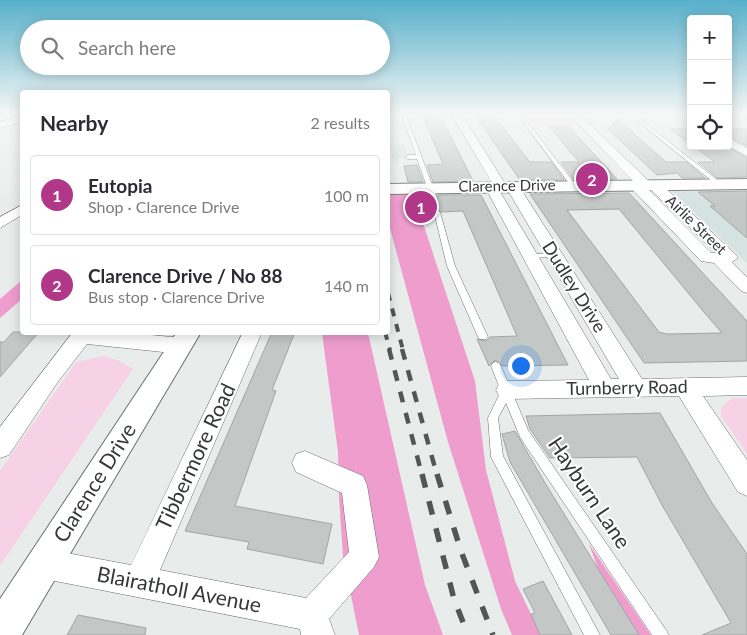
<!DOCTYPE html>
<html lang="en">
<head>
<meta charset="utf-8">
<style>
	body { margin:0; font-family:Lato,sans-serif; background:#f7f7f7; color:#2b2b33 }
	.controls { position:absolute; right:15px; top:15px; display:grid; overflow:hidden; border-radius:5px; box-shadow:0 2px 12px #0003 }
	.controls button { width:45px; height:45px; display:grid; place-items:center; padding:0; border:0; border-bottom:1px solid #e1e1e2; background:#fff; color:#2b2b33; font:25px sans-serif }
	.you { position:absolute; left:520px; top:365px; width:18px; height:18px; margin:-12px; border:4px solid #fff; border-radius:50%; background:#1a73e8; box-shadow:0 0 0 8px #1a73e833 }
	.badge { display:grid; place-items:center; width:32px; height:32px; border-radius:50%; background:#b13789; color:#fff; font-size:16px; font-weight:700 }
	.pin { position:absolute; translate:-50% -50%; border:2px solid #fff; box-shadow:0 1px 5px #0006 }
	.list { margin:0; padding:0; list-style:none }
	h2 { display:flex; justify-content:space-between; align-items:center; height:65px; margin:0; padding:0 20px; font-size:21px }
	h2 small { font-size:16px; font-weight:400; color:#7c7c81 }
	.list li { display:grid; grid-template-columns:32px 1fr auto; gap:15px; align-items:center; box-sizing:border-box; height:80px; margin:0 10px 10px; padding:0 10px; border:1px solid #e1e1e2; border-radius:5px }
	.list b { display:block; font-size:19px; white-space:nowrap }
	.list p { margin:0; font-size:16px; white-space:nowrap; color:#7c7c81 }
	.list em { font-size:16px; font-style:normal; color:#7c7c81 }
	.icon { flex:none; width:28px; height:28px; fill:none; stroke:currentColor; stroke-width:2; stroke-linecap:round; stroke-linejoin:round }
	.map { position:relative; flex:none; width:747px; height:635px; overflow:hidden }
	.search { position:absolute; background:#fff; box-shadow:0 2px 12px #0003; left:20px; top:20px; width:370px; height:55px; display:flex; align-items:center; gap:12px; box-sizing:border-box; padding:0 18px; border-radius:28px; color:#7c7c81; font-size:19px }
	.panel { position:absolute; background:#fff; box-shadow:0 2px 12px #0003; left:20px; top:90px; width:370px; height:245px; border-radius:5px }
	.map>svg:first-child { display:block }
	.built { fill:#d5e3e0 }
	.green { fill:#f7d2e7 }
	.forest { fill:#ee9dcd }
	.building { fill:#c3c8c7; stroke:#a1a6a5; fill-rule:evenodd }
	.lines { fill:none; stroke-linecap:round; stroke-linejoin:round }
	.service-casing { stroke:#6c706f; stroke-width:1 }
	.minor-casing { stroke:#6c706f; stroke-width:1 }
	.tertiary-casing { stroke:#6c706f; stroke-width:2 }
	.service { fill:#fff; fill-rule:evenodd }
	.minor { fill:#fff; fill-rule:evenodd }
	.tertiary { fill:#fff; fill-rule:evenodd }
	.rail-far2 { stroke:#535656; stroke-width:4; stroke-dasharray:8 8; stroke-linecap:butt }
	.rail-far1 { stroke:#535656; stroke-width:4.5; stroke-dasharray:11 11; stroke-linecap:butt }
	.rail { stroke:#535656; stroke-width:5.5; stroke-dasharray:14 14; stroke-linecap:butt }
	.labels { text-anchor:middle; stroke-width:4; stroke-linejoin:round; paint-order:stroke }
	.far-street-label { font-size:15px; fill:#363838; stroke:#fff }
	.street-label { font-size:18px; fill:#363838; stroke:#fff }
	.near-street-label { font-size:21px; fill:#363838; stroke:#fff }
</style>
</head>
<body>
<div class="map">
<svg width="747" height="635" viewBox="0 0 747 635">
	<rect width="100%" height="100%" fill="#e8edec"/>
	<path class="built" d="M404 144 408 158H398L399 162H395L388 150V145Z
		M672 191H747V263Z"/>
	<path class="green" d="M524 115H565L575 126H533Z
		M103 356 120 361 133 369 0 566V471L76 362Z
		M732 398H747V454L721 416V408Z"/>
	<path class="forest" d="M407 194 409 207 415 217H421L475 381 486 470 515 581 541 635H512L501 609 448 442 388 221V195Z
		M22 280V299L0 318V299Z
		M322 333H368L425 585 443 635H359L343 556 339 498 338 452Z
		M589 544 651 635H639L598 569Z"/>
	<path class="building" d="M422 115H440L473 181 433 182 427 165 443 164Z
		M475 115H493L530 162H551L564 180H520Z
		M617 119 666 162H686L705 178H682L677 173 657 175 608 129Z
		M549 126H568L617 179 574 180 561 162H579Z
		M670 129H691V144Z
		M728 129H747V146L728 136Z
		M693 146H726L747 158V177L717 178 698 162H715Z
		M417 165 423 182H408L404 166Z
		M747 191V238L710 206H715L698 192Z
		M629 193 747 321V361L644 363 530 194ZM619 209 703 311 722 333 667 334 659 332 567 210Z
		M428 195 431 200 436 201 438 199V195H481L568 365 503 366 495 360 489 366 477 339 486 341 490 337 517 336 463 211 442 212 436 208 430 212 431 216H416L411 196Z
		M13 332H39L0 377V342H4Z
		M272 332H295L272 390 276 391 235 506 332 524 323 564 247 549 249 542 185 531Z
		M660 413 712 503 747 554V635H702L731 623 662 505 637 457 550 458 530 429 526 416Z
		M515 431 545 483 639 635H611L510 462 502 434Z
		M543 581 564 620 572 635H540L531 614 535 613 523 589Z
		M78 615 146 628 145 635H67Z"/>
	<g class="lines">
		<defs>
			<path id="service" d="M402 115H406L437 198 436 199 431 198 417 159H408L405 157 408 155H416Z
				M518 115H522L575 184V186H571Z
				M630 115H635L721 183V185H717Z
				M743 115H747V117Z
				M437 210 440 212 455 266 488 337 486 339H480L478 337 447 266 434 212Z
				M554 253H557V257L530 258 526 256 530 254Z
				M496 362 499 363 501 366 528 430 666 630 669 635H652L520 437 506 403 498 418 503 456 600 635H584L491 457 488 418 501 391 491 366 493 363Z"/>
			<path id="minor" d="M452 115H462L506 185 512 182 517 183 642 379 747 377V395L703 396 747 460V496L738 492 679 396 507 399 499 396 496 390 499 384 507 381 589 380 485 187 492 183ZM506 187 619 379H611L499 190Z
				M570 115H580L650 182H659L736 255 738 258 732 262 747 277V293L741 291 714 263 701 261 631 188 630 185 634 182ZM647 188H649L716 253H711Z
				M684 115H691V119Z
				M22 116V122L0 128V122Z
				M728 138 747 148V156L728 146Z
				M22 205V215L0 228V217Z
				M73 332H120L182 338 189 341 192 346 189 351 182 354 87 344 57 383 9 455 0 458V427Z
				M243 332H262L160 570 306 598 349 552 342 493 296 472 292 463 296 454 305 451 363 476 367 485 379 557 374 567 329 619 335 635H301L300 629 45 579 34 575 30 564 34 553 45 549 131 565Z"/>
			<path id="tertiary" d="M747 179V189L388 194V184Z
				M177 332H201L22 635H0V599Z"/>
		</defs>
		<use href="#service" class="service-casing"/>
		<use href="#minor" class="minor-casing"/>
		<use href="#tertiary" class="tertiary-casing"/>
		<use href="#service" class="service"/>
		<use href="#minor" class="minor"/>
		<use href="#tertiary" class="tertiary"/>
		<path class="rail-far2" d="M388 293 403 350
			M385 332 390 350"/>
		<path class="rail-far1" d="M389 349 422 475
			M402 349 437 475"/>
		<path class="rail" d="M422 474 454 599 468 635
			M437 474 461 551 493 635"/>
	</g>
	<linearGradient id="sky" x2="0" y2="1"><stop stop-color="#57b0ca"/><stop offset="0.56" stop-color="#f5f7f6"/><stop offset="1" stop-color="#f5f7f6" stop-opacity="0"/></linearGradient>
	<rect width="747" height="204" fill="url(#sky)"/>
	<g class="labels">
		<g class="far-street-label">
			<text transform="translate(507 186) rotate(-1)" y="5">Clarence Drive</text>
			<text transform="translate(696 225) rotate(44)" y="5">Airlie Street</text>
		</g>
		<g class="street-label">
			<text transform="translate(574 287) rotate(58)" y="6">Dudley Drive</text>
			<text transform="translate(627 388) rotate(-1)" y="6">Turnberry Road</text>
		</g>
		<g class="near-street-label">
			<text transform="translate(196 457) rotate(-65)" y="7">Tibbermore Road</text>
			<text transform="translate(95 483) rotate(-58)" y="7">Clarence Drive</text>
			<text transform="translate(589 493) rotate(56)" y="7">Hayburn Lane</text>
			<text transform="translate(179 590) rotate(11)" y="7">Blairatholl Avenue</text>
		</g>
	</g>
</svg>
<div class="controls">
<button>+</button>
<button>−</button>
<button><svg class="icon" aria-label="locate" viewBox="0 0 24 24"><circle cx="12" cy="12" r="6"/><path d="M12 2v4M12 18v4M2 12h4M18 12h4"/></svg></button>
</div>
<div class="you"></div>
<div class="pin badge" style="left:421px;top:207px">1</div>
<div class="pin badge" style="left:592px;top:179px">2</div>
<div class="search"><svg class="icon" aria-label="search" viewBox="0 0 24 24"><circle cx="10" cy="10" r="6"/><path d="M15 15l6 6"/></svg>Search here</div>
<section class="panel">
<h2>Nearby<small>2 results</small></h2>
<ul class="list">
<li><span class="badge">1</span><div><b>Eutopia</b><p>Shop · Clarence Drive</p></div><em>100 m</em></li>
<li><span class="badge">2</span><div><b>Clarence Drive / No 88</b><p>Bus stop · Clarence Drive</p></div><em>140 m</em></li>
</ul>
</section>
</div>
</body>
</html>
